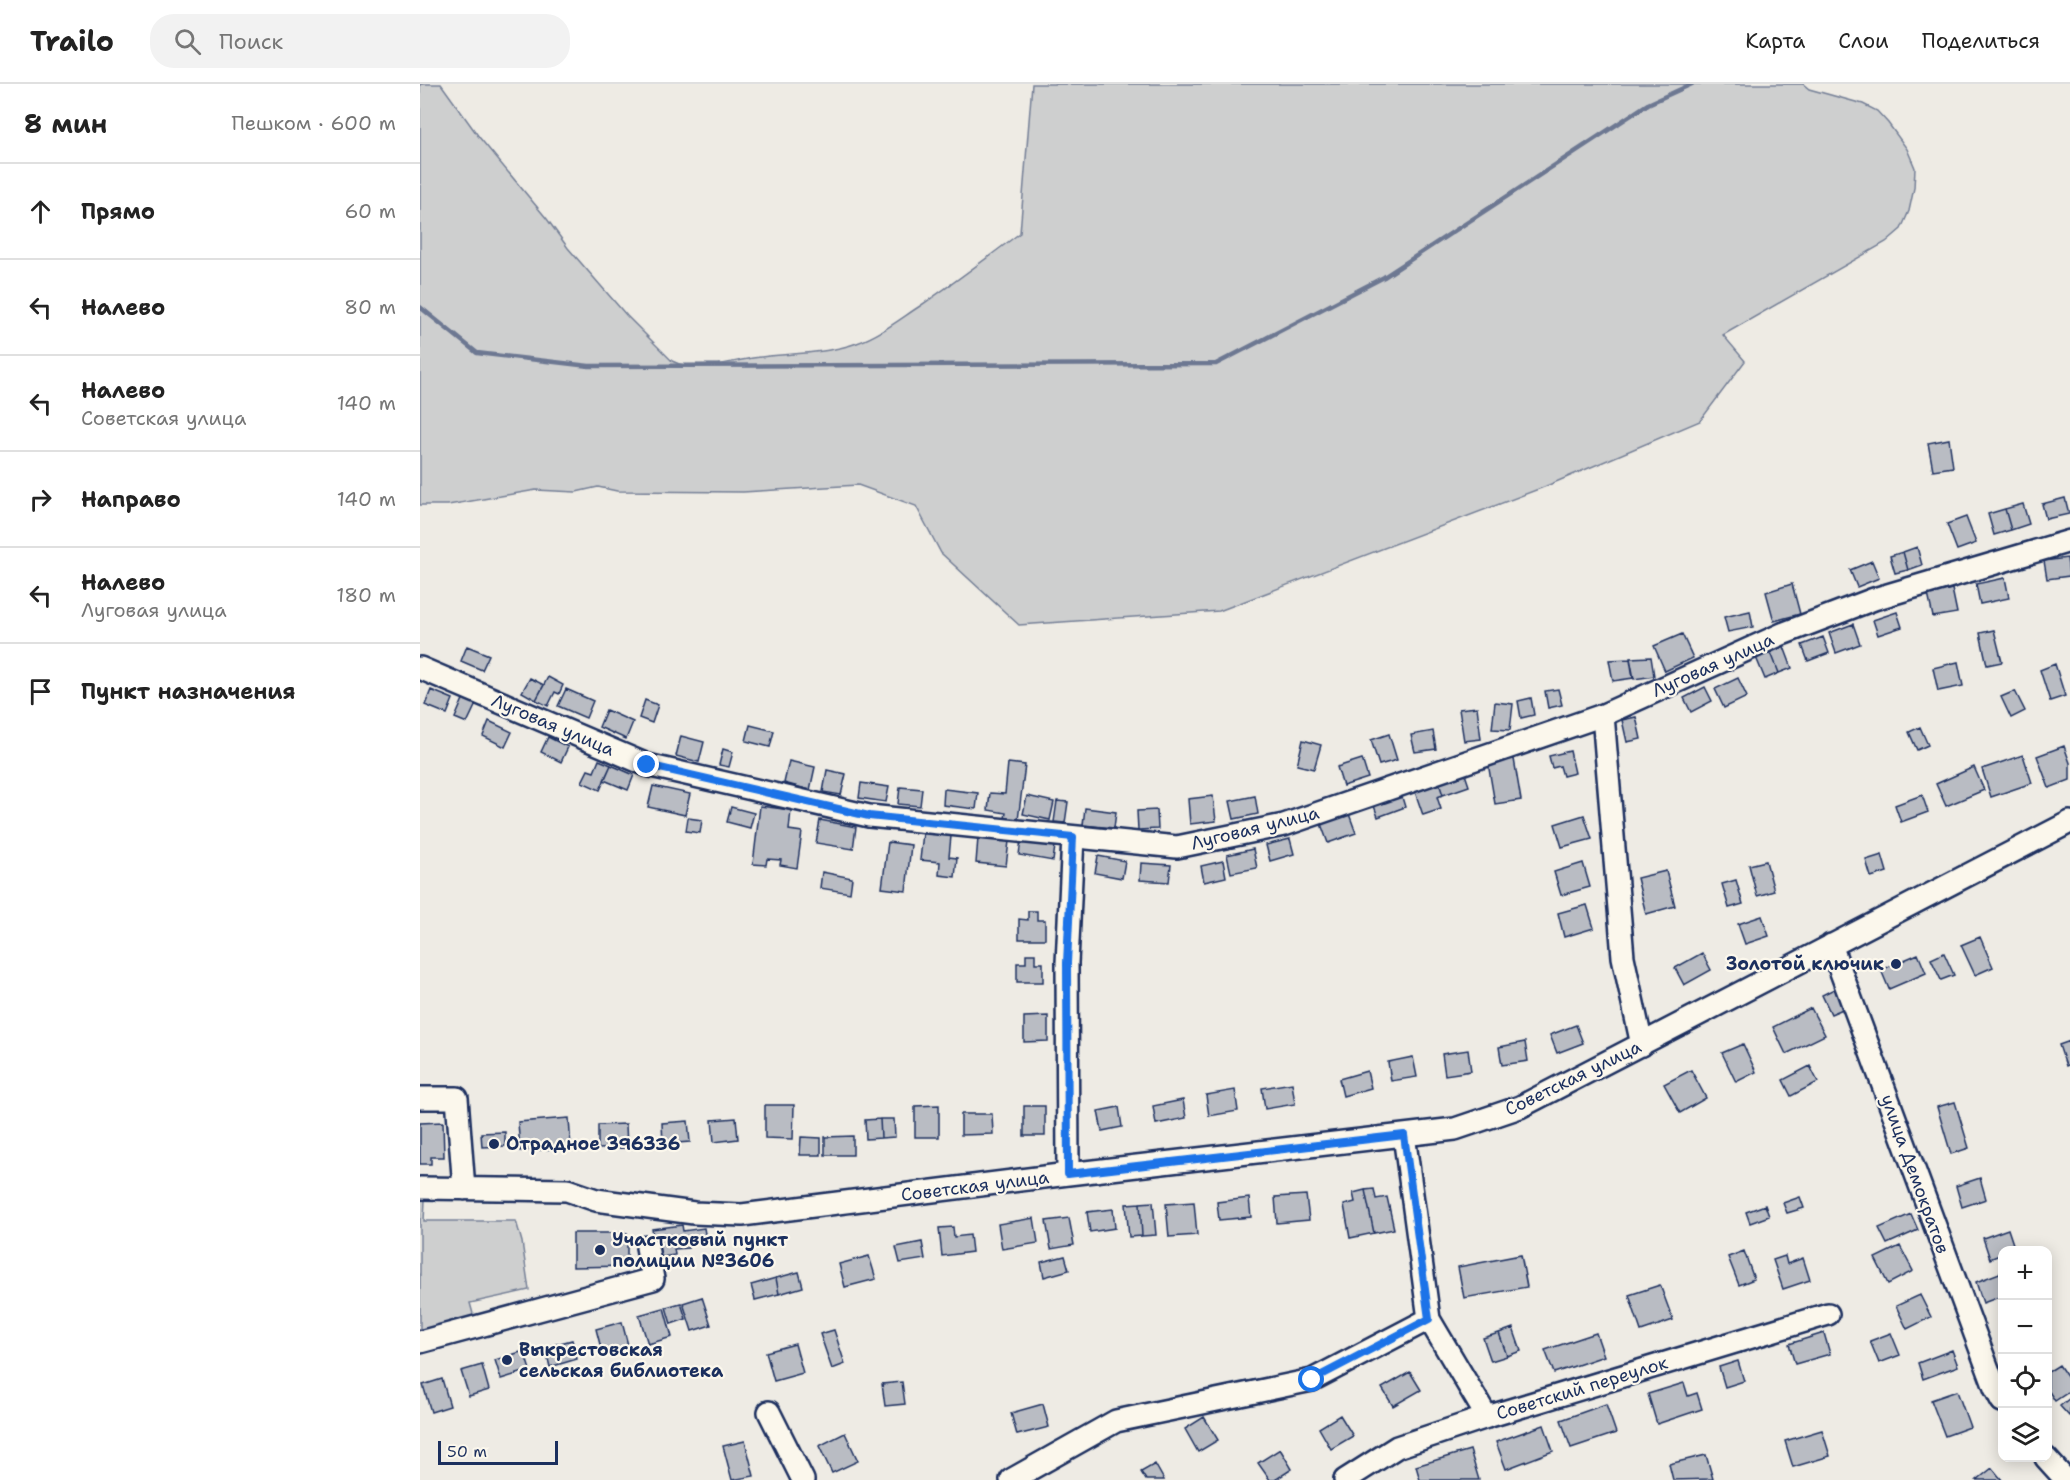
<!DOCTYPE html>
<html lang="ru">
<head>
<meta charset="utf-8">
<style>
	body { margin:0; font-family:"Shantell Sans",sans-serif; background:#f2f2f2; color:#222 }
	.controls { position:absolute; right:18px; bottom:18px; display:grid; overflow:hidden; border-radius:12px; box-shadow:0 3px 15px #0003 }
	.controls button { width:54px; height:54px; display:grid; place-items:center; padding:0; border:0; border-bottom:2px solid #e0e0e0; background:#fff; color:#222; font:30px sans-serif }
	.scale { position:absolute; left:18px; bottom:15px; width:120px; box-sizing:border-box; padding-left:6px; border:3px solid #1b2f5e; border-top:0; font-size:16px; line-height:21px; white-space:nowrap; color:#1b2f5e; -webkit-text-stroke:4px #fbf7ec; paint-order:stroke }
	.stop { position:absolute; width:18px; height:18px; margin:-14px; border:4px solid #1a73e8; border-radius:50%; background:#fff }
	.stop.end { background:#1a73e8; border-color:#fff; box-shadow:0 2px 6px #0008 }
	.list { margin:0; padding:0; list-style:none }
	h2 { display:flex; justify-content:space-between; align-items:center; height:78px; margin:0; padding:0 24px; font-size:26px }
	h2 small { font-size:20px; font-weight:400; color:#767676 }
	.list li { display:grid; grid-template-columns:39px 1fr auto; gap:18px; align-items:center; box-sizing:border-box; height:96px; padding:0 24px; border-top:2px solid #e0e0e0 }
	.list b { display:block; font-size:22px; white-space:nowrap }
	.list p { margin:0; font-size:20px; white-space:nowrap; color:#767676 }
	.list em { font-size:20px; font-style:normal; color:#767676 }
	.icon { flex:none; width:33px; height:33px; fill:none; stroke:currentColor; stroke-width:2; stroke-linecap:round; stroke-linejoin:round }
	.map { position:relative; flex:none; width:1650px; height:1396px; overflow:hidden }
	header { display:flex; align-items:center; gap:36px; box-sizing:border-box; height:84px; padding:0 30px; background:#fff; border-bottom:2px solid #e0e0e0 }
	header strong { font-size:28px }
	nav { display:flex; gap:33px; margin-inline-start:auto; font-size:21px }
	.search { width:420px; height:54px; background:#f2f2f2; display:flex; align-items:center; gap:15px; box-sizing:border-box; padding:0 21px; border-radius:24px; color:#767676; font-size:22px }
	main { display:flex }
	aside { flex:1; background:#fff }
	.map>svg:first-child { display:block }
	.green { fill:#cecfcf; stroke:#747f96; stroke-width:1.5 }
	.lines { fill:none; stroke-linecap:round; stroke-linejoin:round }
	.stream { stroke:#6d7892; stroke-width:4.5 }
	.building { fill:#b9bcc3; stroke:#1b2f5e; stroke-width:1.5 }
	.minor-casing { stroke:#1b2f5e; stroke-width:26 }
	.minor { stroke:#fbf7ec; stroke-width:21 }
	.route { stroke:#1a73e8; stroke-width:8 }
	.poi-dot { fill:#1b2f5e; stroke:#fbf7ec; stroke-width:2 }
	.labels { text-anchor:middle; stroke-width:4.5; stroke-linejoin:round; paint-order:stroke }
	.street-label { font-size:18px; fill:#1b2f5e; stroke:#fbf7ec }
	.poi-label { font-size:18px; font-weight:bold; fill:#1b2f5e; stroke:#fbf7ec; text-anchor:start }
</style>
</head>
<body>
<header>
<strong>Trailo</strong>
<div class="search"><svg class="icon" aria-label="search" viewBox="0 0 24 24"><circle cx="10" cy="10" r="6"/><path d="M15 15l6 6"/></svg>Поиск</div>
<nav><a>Карта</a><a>Слои</a><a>Поделиться</a></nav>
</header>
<main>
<aside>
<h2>8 мин<small>Пешком · 600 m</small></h2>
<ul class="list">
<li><svg class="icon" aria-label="ahead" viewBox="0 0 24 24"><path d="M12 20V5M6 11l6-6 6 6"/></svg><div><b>Прямо</b></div><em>60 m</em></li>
<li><svg class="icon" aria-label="left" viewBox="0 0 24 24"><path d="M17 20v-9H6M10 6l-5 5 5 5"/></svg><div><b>Налево</b></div><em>80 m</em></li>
<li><svg class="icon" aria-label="left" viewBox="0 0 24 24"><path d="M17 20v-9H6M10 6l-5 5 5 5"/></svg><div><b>Налево</b><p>Советская улица</p></div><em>140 m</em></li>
<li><svg class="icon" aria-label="right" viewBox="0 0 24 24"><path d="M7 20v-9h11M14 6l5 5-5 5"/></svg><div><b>Направо</b></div><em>140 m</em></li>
<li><svg class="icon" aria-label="left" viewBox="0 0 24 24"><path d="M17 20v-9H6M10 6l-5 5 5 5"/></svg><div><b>Налево</b><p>Луговая улица</p></div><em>180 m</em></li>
<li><svg class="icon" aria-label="arrive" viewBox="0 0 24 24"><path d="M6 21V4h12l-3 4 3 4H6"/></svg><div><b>Пункт назначения</b></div></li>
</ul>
</aside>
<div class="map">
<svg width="1650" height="1396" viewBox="0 0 1650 1396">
	<rect width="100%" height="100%" fill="#eeebe4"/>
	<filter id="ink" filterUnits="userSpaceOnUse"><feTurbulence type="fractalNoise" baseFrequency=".0167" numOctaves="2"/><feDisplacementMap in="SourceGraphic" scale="12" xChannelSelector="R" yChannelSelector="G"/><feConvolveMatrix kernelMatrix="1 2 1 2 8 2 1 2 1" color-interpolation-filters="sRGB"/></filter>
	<g filter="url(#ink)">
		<path class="green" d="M0 0H21L59 53 127 135 148 164 207 232 252 277C276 289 308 278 333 274 367 269 404 271 437 259 460 251 480 235 500 222 534 199 567 174 600 149L612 0H1383L1389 5 1443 20 1457 27 1468 39 1487 65 1495 84 1494 104 1489 127 1481 145 1466 158 1303 251 1325 277 1280 337 1124 403 799 527 599 541 521 469 496 422 438 401 323 408 197 407 178 403 156 408 116 406 28 421H0Z
			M0 1116H5L4 1137H96L102 1158 109 1206 50 1219 55 1237 0 1252Z"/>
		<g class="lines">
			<path class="stream" d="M0 223 57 269 169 282 796 280 964 193 1228 20 1272 0"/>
		</g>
		<path class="building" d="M1529 355 1533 383 1513 386 1508 359Z
			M1645 414 1649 430 1626 435 1622 420Z
			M1603 420 1609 440 1591 446 1585 425Z
			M1585 425 1591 446 1574 451 1568 430Z
			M1546 433 1556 459 1537 466 1527 440Z
			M1497 463 1502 481 1488 486 1483 468Z
			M1483 468 1488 486 1475 489 1470 472Z
			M1647 474 1649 492 1627 495 1624 477Z
			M1452 477 1459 494 1437 503 1430 486Z
			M1585 494 1589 514 1560 520 1556 500Z
			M1372 500 1380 530 1354 537 1346 508Z
			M1532 505 1537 529 1513 533 1508 510Z
			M1330 527 1333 543 1308 548 1304 533Z
			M1477 528 1482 543 1458 551 1453 536Z
			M1433 540 1440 560 1416 569 1409 549Z
			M1574 546 1582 578 1567 581 1560 549Z
			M1262 550 1273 574 1245 587 1234 562Z
			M1403 553 1409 569 1388 577 1382 561Z
			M1363 560 1372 584 1359 589 1350 566Z
			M47 562 69 571 62 586 41 577Z
			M1350 566 1359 589 1345 595 1335 571Z
			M1231 573 1234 592 1214 595 1210 574Z
			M1210 575 1213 594 1193 597 1189 576Z
			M1538 578 1543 602 1518 607 1513 584Z
			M1635 580 1645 612 1630 617 1620 586Z
			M128 593 143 601 139 610 135 608 128 622 116 616Z
			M110 594 124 601 116 616 102 608Z
			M1318 594 1327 613 1304 624 1295 605Z
			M1285 603 1292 617 1271 628 1264 614Z
			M146 605 173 617 166 634 138 622Z
			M1138 605 1142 621 1128 624 1125 607Z
			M11 606 33 615 27 630 5 621Z
			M1595 607 1605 627 1591 634 1581 613Z
			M44 613 57 618 47 639 35 634Z
			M1111 614 1114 631 1101 634 1098 617Z
			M225 616 238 621 232 639 219 634Z
			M1075 618 1093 620 1090 646 1072 645Z
			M1057 623 1061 655 1044 657 1039 625Z
			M186 626 213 638 206 655 179 643Z
			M1216 633 1221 655 1207 658 1202 636Z
			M69 637 92 648 85 663 63 652Z
			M330 641 354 647 350 663 326 657Z
			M1500 643 1508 661 1497 666 1489 648Z
			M1013 647 1016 665 995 668 991 651Z
			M969 650 977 676 959 681 951 656Z
			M261 652 284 658 279 678 256 672Z
			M128 653 148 663 141 678 121 668Z
			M883 656 901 661 894 685 877 681Z
			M1644 662 1650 679V696L1629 704 1617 672Z
			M303 665 313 668 309 683 299 681Z
			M1150 667 1155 689 1143 692 1140 682 1132 684 1129 672Z
			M1603 671 1612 699 1571 713 1562 685Z
			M942 675 948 694 923 702 917 683Z
			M1094 675 1101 716 1075 720 1068 679Z
			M179 676 191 681 180 706 162 698 168 686 174 688Z
			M369 677 395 683 390 706 364 699Z
			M588 679 605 681 598 736 585 734 586 729 568 726 570 709 585 710Z
			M191 681 214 691 208 706 184 696Z
			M1554 683 1564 706 1526 722 1516 700Z
			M407 686 426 690 421 711 403 708Z
			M1044 687 1049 702 1023 711 1018 696Z
			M1018 696 1023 711 1017 713 1021 725 1003 731 994 705Z
			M441 699 469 703 466 718 439 714Z
			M233 702 270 710 265 731 228 723Z
			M480 703 502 705 500 722 478 720Z
			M524 705 558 709 556 725 523 721Z
			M981 710 985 723 958 733 953 719Z
			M1502 711 1508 728 1481 738 1475 721Z
			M607 712 634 718 630 736 603 730Z
			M793 712 796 737 770 740 768 715Z
			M835 712 838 730 814 735 810 717Z
			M637 717 648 718 645 739 634 738Z
			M340 722 371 726 369 746 382 748 377 784 360 781 361 776 347 775 346 781 333 780Z
			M311 723 334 729 330 744 307 738Z
			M665 724 696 728 694 744 663 741Z
			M737 726 738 745 718 746 717 727Z
			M929 730 936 749 908 759 901 740Z
			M1164 731 1172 755 1142 763 1135 740Z
			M268 734 282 736 280 749 266 747Z
			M400 736 436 743 433 765 396 759Z
			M503 749 531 752 529 773 537 774 535 793 519 791 520 778 500 776Z
			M558 754 589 757 586 782 556 779Z
			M870 755 874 770 850 777 846 761Z
			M601 756 635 762 633 777 599 771Z
			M468 758 491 761 486 807 462 804Z
			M833 765 837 784 811 789 807 771Z
			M1462 771 1467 788 1451 793 1446 776Z
			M678 772 705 777 702 794 675 789Z
			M803 777 806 793 784 798 781 782Z
			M1346 777 1354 807 1337 812 1329 781Z
			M721 779 751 781 749 798 720 796Z
			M1163 779 1170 803 1141 811 1134 788Z
			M1246 787 1255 822 1226 830 1217 794Z
			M402 788 432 794 430 809 400 804Z
			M1316 796 1323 820 1309 824 1302 800Z
			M1167 821 1174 844 1144 853 1138 829Z
			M608 827H617V836H625V855H599V835L608 836Z
			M1342 832 1349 852 1325 860 1318 840Z
			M1560 853 1573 883 1555 891 1541 861Z
			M1282 869 1291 886 1264 901 1255 884Z
			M1524 869 1534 891 1521 896 1511 875Z
			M606 870H615V879H623V898H597V879H606Z
			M1498 870 1506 889 1469 905 1461 886Z
			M1416 904 1425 924 1411 930 1402 911Z
			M1391 924 1405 951 1366 970 1353 943Z
			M628 932V957L604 958V933Z
			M1156 941 1163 959 1137 969 1130 951Z
			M1650 957V980L1646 982 1639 961Z
			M1105 958 1108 977 1082 981 1079 963Z
			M1323 960 1336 988 1316 998 1302 969Z
			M1048 966 1051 987 1025 991 1022 970Z
			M993 973 997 993 971 997 968 978Z
			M1390 982 1398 998 1371 1012 1363 996Z
			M1271 986 1286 1014 1260 1029 1244 1000Z
			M947 987 951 1004 923 1012 919 995Z
			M872 999 875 1020 845 1025 842 1004Z
			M815 1006 818 1027 789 1032 786 1011Z
			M763 1016 766 1034 736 1040 733 1022Z
			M1535 1018 1549 1064 1531 1070 1517 1023Z
			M345 1021H374L373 1055 345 1054Z
			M519 1021V1053H495V1022Z
			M604 1022H625V1052H604Z
			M699 1023 702 1043 682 1047 678 1027Z
			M541 1030H572L573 1050 541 1051Z
			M149 1034 151 1064 100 1067 98 1038Z
			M316 1034 318 1055 294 1058 292 1036Z
			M460 1035H474L475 1053 461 1054Z
			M460 1035 461 1054 446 1055 445 1036Z
			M268 1037 270 1058 243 1060 242 1039Z
			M23 1038 24 1073H11V1080H0V1039Z
			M206 1040 207 1064 178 1065V1041Z
			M85 1048V1062L62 1063 61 1049Z
			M433 1052V1071H405V1053Z
			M381 1053 401 1054V1071H380Z
			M1560 1094 1566 1115 1542 1123 1536 1102Z
			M954 1105 956 1115 967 1113 974 1145 954 1149 945 1106Z
			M945 1106 954 1149 930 1154 924 1121 935 1118 933 1109Z
			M886 1111 889 1136 857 1139 855 1113Z
			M1380 1113 1384 1124 1367 1129 1363 1119Z
			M829 1114 831 1133 799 1136 797 1118Z
			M733 1118 736 1151 722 1152 720 1119Z
			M774 1118 777 1151 749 1153 746 1120Z
			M720 1119 722 1152 709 1153 706 1120Z
			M1345 1121 1349 1132 1330 1139 1326 1128Z
			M693 1125 695 1144 670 1148 667 1128Z
			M1491 1130 1498 1146 1467 1160 1459 1144Z
			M614 1134 618 1159 582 1165 578 1140Z
			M649 1134 654 1161 631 1165 626 1137Z
			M262 1141 263 1147 284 1144 286 1156 267 1159 268 1164 254 1165 255 1171 236 1174 232 1145Z
			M533 1143 534 1153 550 1151 552 1168 522 1172 519 1144Z
			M1588 1145 1595 1166H1582V1170L1570 1175 1563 1154Z
			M153 1149H207V1182L153 1183Z
			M502 1158 505 1175 480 1179 476 1163Z
			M1480 1162 1493 1187 1468 1200 1455 1174Z
			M1324 1167 1334 1195 1319 1201 1308 1173Z
			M1101 1171 1107 1203 1044 1214 1038 1183Z
			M449 1172 456 1195 425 1203 419 1180Z
			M645 1172 649 1186 624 1193 621 1178Z
			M1365 1172 1367 1180 1383 1174 1390 1196 1363 1205 1353 1176Z
			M379 1188 383 1203 359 1210 356 1194Z
			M1582 1188V1212L1563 1219 1556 1198Z
			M356 1194 359 1210 335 1216 331 1201Z
			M1240 1201 1253 1236 1221 1247 1209 1211Z
			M1500 1211 1511 1233 1487 1245 1476 1222Z
			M282 1213 291 1241 272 1247 263 1219Z
			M261 1219 266 1235 251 1240 246 1223Z
			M244 1224 252 1253 228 1260 219 1231Z
			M202 1238 209 1265 183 1272 176 1245Z
			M1093 1244 1101 1267 1087 1272 1079 1249Z
			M414 1246 425 1280 412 1285 400 1250Z
			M1079 1249 1087 1272 1071 1277 1063 1254Z
			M1176 1249 1184 1272 1134 1289 1125 1266Z
			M1404 1249 1410 1270 1375 1280 1369 1260Z
			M1471 1249 1480 1271 1459 1279 1450 1257Z
			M152 1256 157 1275 130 1283 125 1263Z
			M375 1260 383 1289 354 1297 346 1268Z
			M1532 1266 1538 1282 1503 1295 1498 1279Z
			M104 1267 110 1286 81 1295 75 1276Z
			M1318 1277 1324 1297 1305 1303 1299 1283Z
			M62 1281 69 1306 49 1312 41 1287Z
			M1639 1281 1650 1297V1307L1635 1317 1628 1306V1288Z
			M990 1288 1001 1306 973 1322 962 1304Z
			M22 1295 30 1322 11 1328 3 1301Z
			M482 1298 485 1320 465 1322 462 1300Z
			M1264 1299 1268 1312 1277 1309 1282 1325 1237 1340 1228 1310Z
			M1537 1307 1550 1343 1525 1352 1511 1316Z
			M1650 1314V1330L1649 1332 1640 1322Z
			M623 1320 629 1343 597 1351 591 1329Z
			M1186 1320 1196 1349 1151 1364 1141 1336Z
			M920 1331 933 1352 911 1365 899 1344Z
			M784 1333 798 1356 778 1368 765 1345Z
			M1124 1341 1133 1367 1086 1385 1076 1358Z
			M1402 1346 1410 1372 1373 1383 1365 1357Z
			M425 1349 438 1377 412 1389 399 1362Z
			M325 1357 334 1392 312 1396 303 1362Z
			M860 1365 872 1385 855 1396H850L838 1379Z
			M1050 1366 1059 1396H1000L996 1382Z
			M1286 1371 1293 1395 1253 1396 1249 1380Z
			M735 1380 744 1396H726L721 1388Z
			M1572 1384 1582 1396H1557Z"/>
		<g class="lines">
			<defs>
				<path id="minor" d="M0 584 227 681 449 732 757 763 864 741 1183 631 1362 550 1454 515 1650 457
					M1183 631 1203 873 1222 961
					M1411 861 1575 1304 1582 1317
					M0 1014H37L44 1105
					M984 1051 1009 1235 1067 1333
					M648 1090 647 879 653 753
					M0 1104 147 1106 176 1116 274 1129 322 1131 648 1090 1035 1045 1100 1023 1650 738
					M0 1258 233 1195 227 1163
					M349 1328 383 1396
					M1626 1374 1646 1396
					M591 1396 696 1337 892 1296 1009 1235
					M925 1396 977 1363 1067 1333 1408 1230"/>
			</defs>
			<use href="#minor" class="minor-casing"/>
			<use href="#minor" class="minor"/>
		</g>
	</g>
	<g class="lines" filter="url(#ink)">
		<path class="route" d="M227 681 449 732 653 753 647 879 648 1090 984 1051 1009 1235 892 1296"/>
	</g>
	<g class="poi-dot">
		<circle cx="1476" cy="880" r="6"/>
		<circle cx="74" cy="1060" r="6"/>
		<circle cx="180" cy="1166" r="6"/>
		<circle cx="87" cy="1276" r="6"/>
	</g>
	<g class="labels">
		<g class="street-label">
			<text transform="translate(1293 581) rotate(-24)" y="6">Луговая улица</text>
			<text transform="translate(133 641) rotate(23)" y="6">Луговая улица</text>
			<text transform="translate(835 744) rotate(-14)" y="6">Луговая улица</text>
			<text transform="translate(1153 994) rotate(-26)" y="6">Советская улица</text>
			<text transform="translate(1495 1090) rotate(70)" y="6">улица Демократов</text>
			<text transform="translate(555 1102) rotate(-7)" y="6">Советская улица</text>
			<text transform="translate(1162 1304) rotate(-17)" y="6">Советский переулок</text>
		</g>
		<g class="poi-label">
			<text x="1464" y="886" text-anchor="end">Золотой ключик</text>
			<text x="86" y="1066">Отрадное 396336</text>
			<text x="192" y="1162">Участковый пункт<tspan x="192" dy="21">полиции №3606</tspan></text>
			<text x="99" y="1272">Выкрестовская<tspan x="99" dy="21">сельская библиотека</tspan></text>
		</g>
	</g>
</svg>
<div class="controls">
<button>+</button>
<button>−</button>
<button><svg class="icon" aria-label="locate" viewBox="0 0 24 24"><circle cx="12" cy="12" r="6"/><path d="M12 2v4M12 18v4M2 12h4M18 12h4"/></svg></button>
<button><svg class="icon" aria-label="layers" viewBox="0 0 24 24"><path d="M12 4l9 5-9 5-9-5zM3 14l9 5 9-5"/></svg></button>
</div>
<div class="scale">50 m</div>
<div class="stop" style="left:892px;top:1296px"></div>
<div class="stop end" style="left:227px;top:681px"></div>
</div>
</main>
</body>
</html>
